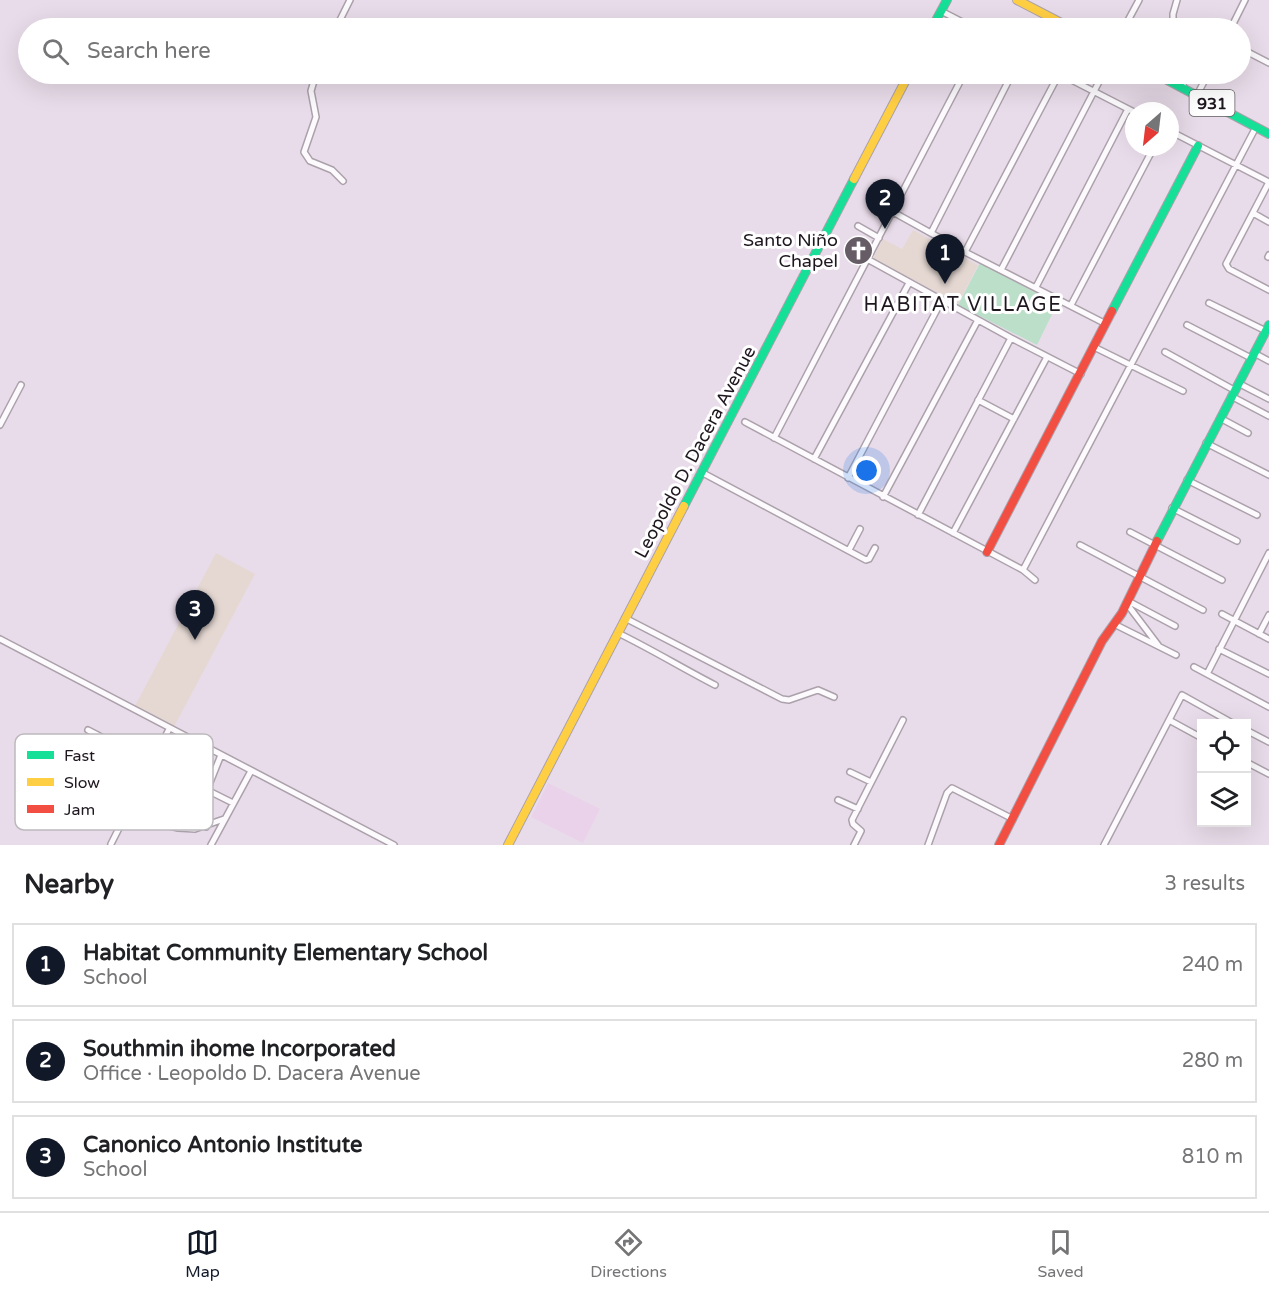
<!DOCTYPE html>
<html lang="en">
<head>
<meta charset="utf-8">
<style>
	body { margin:0; font-family:"Varela Round",sans-serif; background:#f6f6f6; color:#202124 }
	.controls { position:absolute; right:18px; bottom:18px; display:grid; overflow:hidden; border-radius:0px; box-shadow:0 6px 24px #0002 }
	.controls button { width:54px; height:54px; display:grid; place-items:center; padding:0; border:0; border-bottom:2px solid #e0e0e0; background:#fff; color:#202124; font:30px sans-serif }
	.compass { position:absolute; left:1125px; top:102px; width:54px; height:54px; border-radius:50%; background:#fff; box-shadow:0 6px 24px #0002; rotate:208deg }
	.you { position:absolute; left:867px; top:471px; width:21px; height:21px; margin:-15px; border:4px solid #fff; border-radius:50%; background:#1a73e8; box-shadow:0 0 0 9px #1a73e833 }
	.badge { display:grid; place-items:center; width:39px; height:39px; border-radius:50%; background:#111827; color:#fff; font-size:20px; font-weight:700 }
	.pin { position:absolute; translate:-50% -50px; filter:drop-shadow(0 2px 3px #0008) }
	.pin::after { content:''; position:absolute; top:32px; width:21px; height:18px; background:inherit; clip-path:polygon(0 0,100% 0,50% 100%) }
	.list { margin:0; padding:0; list-style:none }
	h2 { display:flex; justify-content:space-between; align-items:center; height:78px; margin:0; padding:0 24px; font-size:26px }
	h2 small { font-size:20px; font-weight:400; color:#757577 }
	.list li { display:grid; grid-template-columns:39px 1fr auto; gap:18px; align-items:center; box-sizing:border-box; height:84px; margin:0 12px 12px; padding:0 12px; border:2px solid #e0e0e0; border-radius:0px }
	.list b { display:block; font-size:22px; white-space:nowrap }
	.list p { margin:0; font-size:20px; white-space:nowrap; color:#757577 }
	.list em { font-size:20px; font-style:normal; color:#757577 }
	.icon { flex:none; width:33px; height:33px; fill:none; stroke:currentColor; stroke-width:2; stroke-linecap:round; stroke-linejoin:round }
	.map { position:relative; flex:none; width:1269px; height:845px; overflow:hidden }
	.search { position:absolute; background:#fff; box-shadow:0 6px 24px #0002; left:18px; right:18px; top:18px; height:66px; display:flex; align-items:center; gap:15px; box-sizing:border-box; padding:0 21px; border-radius:33px; color:#757577; font-size:22px }
	.sheet { height:366px; background:#fff }
	nav { display:flex; justify-content:space-around; align-items:center; box-sizing:border-box; height:84px; border-top:2px solid #e0e0e0; background:#fff; font-size:16px; color:#757577 }
	nav a { display:grid; justify-items:center; gap:3px }
	nav .on { color:#111827 }
	.map>svg:first-child { display:block }
	.built { fill:#ead3ea }
	.education { fill:#e5d8d3 }
	.green { fill:#bbdfc8 }
	.lines { fill:none; stroke-linecap:round; stroke-linejoin:round }
	.street-casing { stroke:#aba1ab; stroke-width:8 }
	.fast-casing { stroke:#aba1ab; stroke-width:10 }
	.slow-casing { stroke:#aba1ab; stroke-width:10 }
	.jam-casing { stroke:#aba1ab; stroke-width:10 }
	.street { stroke:#fcfafc; stroke-width:5 }
	.fast { stroke:#16e098; stroke-width:8 }
	.slow { stroke:#ffcf43; stroke-width:8 }
	.jam { stroke:#f24e42; stroke-width:8 }
	.labels { text-anchor:middle; stroke-width:6; stroke-linejoin:round; paint-order:stroke }
	.shield { fill:#fff; stroke:#625d62; stroke-width:1.5 }
	.shield-label { font-size:16px; font-weight:bold; fill:#1f171f }
	.poi-label { font-size:18px; fill:#1f171f; stroke:#fff; text-anchor:end }
	.street-label { font-size:18px; fill:#1f171f; stroke:#fff }
	.neighbourhood-label { font-size:20px; letter-spacing:1.5px; fill:#1f171f; stroke:#fff }
	.key { fill:#fff; stroke:#bcb9bc; stroke-width:1.5 }
	.key-label { font-size:16px; fill:#1f171f }
</style>
</head>
<body>
<div class="map">
<svg width="1269" height="845" viewBox="0 0 1269 845">
	<rect width="100%" height="100%" fill="#e9dcea"/>
	<path class="built" d="M548 783 600 809 583 843 531 817Z"/>
	<path class="education" d="M913 230 978 265 958 304 873 258 883 239 902 249Z
		M216 553 255 574 174 727 135 706Z"/>
	<path class="green" d="M980 263 1057 304 1037 345 958 305Z"/>
	<g class="lines">
		<defs>
			<path id="street" d="M941 11 974 28
				M336 28 350 0
				M1124 28 1139 0
				M1173 28V14L1177 0
				M1231 28 1245 0
				M1240 48 1269 63
				M316 74 311 91 316 117 304 152 310 161 332 170 343 181
				M1060 74 1134 112
				M1180 74 1184 88
				M1197 95 1208 74
				M1170 131 1269 182 1226 264 1229 269 1269 290
				M893 212 965 252 1106 324
				M1253 213 1269 222
				M858 226 879 238
				M931 233 1012 74
				M965 252 1059 74
				M1268 257 1269 255
				M869 260 1011 338 1081 374
				M1001 270 1103 74
				M1036 287 1128 109
				M1209 303 1268 332
				M1071 305 1154 147
				M1187 325 1251 358
				M1094 347 1183 391
				M1165 352 1234 390
				M1254 353 1269 361
				M1238 383 1269 399
				M1231 396 1269 416
				M978 400 1014 419
				M1220 418 1248 433
				M745 422 1023 570 1035 580
				M0 425 21 385
				M774 438 964 74
				M1206 443 1269 475
				M814 459 909 283
				M701 472 866 560 869 559 875 548
				M848 478 942 300
				M1187 480 1257 515
				M883 497 978 320
				M1172 508 1237 541
				M918 515 1011 338
				M1130 532 1222 580
				M953 533 1047 357
				M1080 545 1203 610
				M849 550 860 529
				M1023 570 1256 127
				M1128 601 1175 626
				M1127 604 1158 645
				M1222 614 1269 639
				M625 618 782 699 789 700 818 690 834 697
				M1114 624 1176 655
				M618 633C651 649 682 668 715 685
				M1259 634 1269 615
				M0 639 394 845
				M1219 649 1269 674
				M1194 667 1269 707
				M1207 674 1269 553
				M1169 720 1202 738
				M88 730 152 763 169 729
				M1246 730 1269 742
				M189 740 175 768 179 776 233 803
				M1246 762 1269 774
				M850 772 871 782
				M838 800 858 809
				M135 817 178 828 195 829 224 819
				M206 827 209 806 207 790 221 755
				M111 844 152 763
				M211 845 251 771
				M854 845 861 831 853 824 852 820 903 720
				M928 845 947 793 952 788 1013 819
				M1104 845 1182 695 1234 724"/>
			<path id="fast" d="M932 28 947 0
				M1156 74 1269 134
				M1112 311 1198 146
				M684 506 854 179
				M1157 541 1269 325"/>
			<path id="slow" d="M1017 0 1071 28
				M854 179 909 74
				M508 845 684 506"/>
			<path id="jam" d="M987 552 1112 311
				M999 845 1102 641 1122 613 1157 541"/>
		</defs>
		<use href="#street" class="street-casing"/>
		<use href="#fast" class="fast-casing"/>
		<use href="#slow" class="slow-casing"/>
		<use href="#jam" class="jam-casing"/>
		<use href="#street" class="street"/>
		<use href="#fast" class="fast"/>
		<use href="#slow" class="slow"/>
		<use href="#jam" class="jam"/>
	</g>
	<defs>
		<symbol id="church-disc" viewBox="-11 -11 22 22"><circle r="9.5" fill="#665c66" stroke="#fff"/><path d="M-1.2-6h2.4v3.5h3.3v2.4h-3.3V6h-2.4V-.1h-3.3v-2.4h3.3Z" fill="#fff"/></symbol>
	</defs>
	<g fill-rule="evenodd">
		<use href="#church-disc" x="842" y="234" width="33" height="33"/>
	</g>
	<g class="labels">
		<rect class="shield" x="1189.5" y="90" width="45" height="26" rx="4.5"/>
		<g class="shield-label">
			<text x="1212" y="109">931</text>
		</g>
		<g class="poi-label">
			<text x="838" y="246">Santo Niño<tspan x="838" dy="21">Chapel</tspan></text>
		</g>
		<g class="street-label">
			<text transform="translate(695 452) rotate(-62)" y="6">Leopoldo D. Dacera Avenue</text>
		</g>
		<g class="neighbourhood-label">
			<text x="963" y="311">HABITAT VILLAGE</text>
		</g>
	</g>
	<rect x="15" y="734" width="198" height="96" rx="9" class="key"/>
	<rect x="27" y="751" width="27" height="8" fill="#16e098"/>
	<rect x="27" y="778" width="27" height="8" fill="#ffcf43"/>
	<rect x="27" y="805" width="27" height="8" fill="#f24e42"/>
	<g class="key-label">
		<text x="64" y="761">Fast</text>
		<text x="64" y="788">Slow</text>
		<text x="64" y="815">Jam</text>
	</g>
</svg>
<div class="controls">
<button><svg class="icon" aria-label="locate" viewBox="0 0 24 24"><circle cx="12" cy="12" r="6"/><path d="M12 2v4M12 18v4M2 12h4M18 12h4"/></svg></button>
<button><svg class="icon" aria-label="layers" viewBox="0 0 24 24"><path d="M12 4l9 5-9 5-9-5zM3 14l9 5 9-5"/></svg></button>
</div>
<svg class="compass" viewBox="-18 -18 36 36"><path d="M0-13l5 13h-10z" fill="#e53935"/><path d="M0 13l5-13h-10z" fill="#757577"/></svg>
<div class="you"></div>
<div class="pin badge" style="left:945px;top:284px">1</div>
<div class="pin badge" style="left:885px;top:229px">2</div>
<div class="pin badge" style="left:195px;top:640px">3</div>
<div class="search"><svg class="icon" aria-label="search" viewBox="0 0 24 24"><circle cx="10" cy="10" r="6"/><path d="M15 15l6 6"/></svg>Search here</div>
</div>
<section class="sheet">
<h2>Nearby<small>3 results</small></h2>
<ul class="list">
<li><span class="badge">1</span><div><b>Habitat Community Elementary School</b><p>School</p></div><em>240 m</em></li>
<li><span class="badge">2</span><div><b>Southmin ihome Incorporated</b><p>Office · Leopoldo D. Dacera Avenue</p></div><em>280 m</em></li>
<li><span class="badge">3</span><div><b>Canonico Antonio Institute</b><p>School</p></div><em>810 m</em></li>
</ul>
</section>
<nav>
<a class="on"><svg class="icon" aria-label="map" viewBox="0 0 24 24"><path d="M3 6l6-2 6 2 6-2v14l-6 2-6-2-6 2zM9 4v14M15 6v14"/></svg>Map</a>
<a><svg class="icon" aria-label="directions" viewBox="0 0 24 24"><path d="M12 3l9 9-9 9-9-9zM9 14v-3h6M13 9l2 2-2 2"/></svg>Directions</a>
<a><svg class="icon" aria-label="saved" viewBox="0 0 24 24"><path d="M7 4h10v16l-5-4-5 4z"/></svg>Saved</a>
</nav>
</body>
</html>
